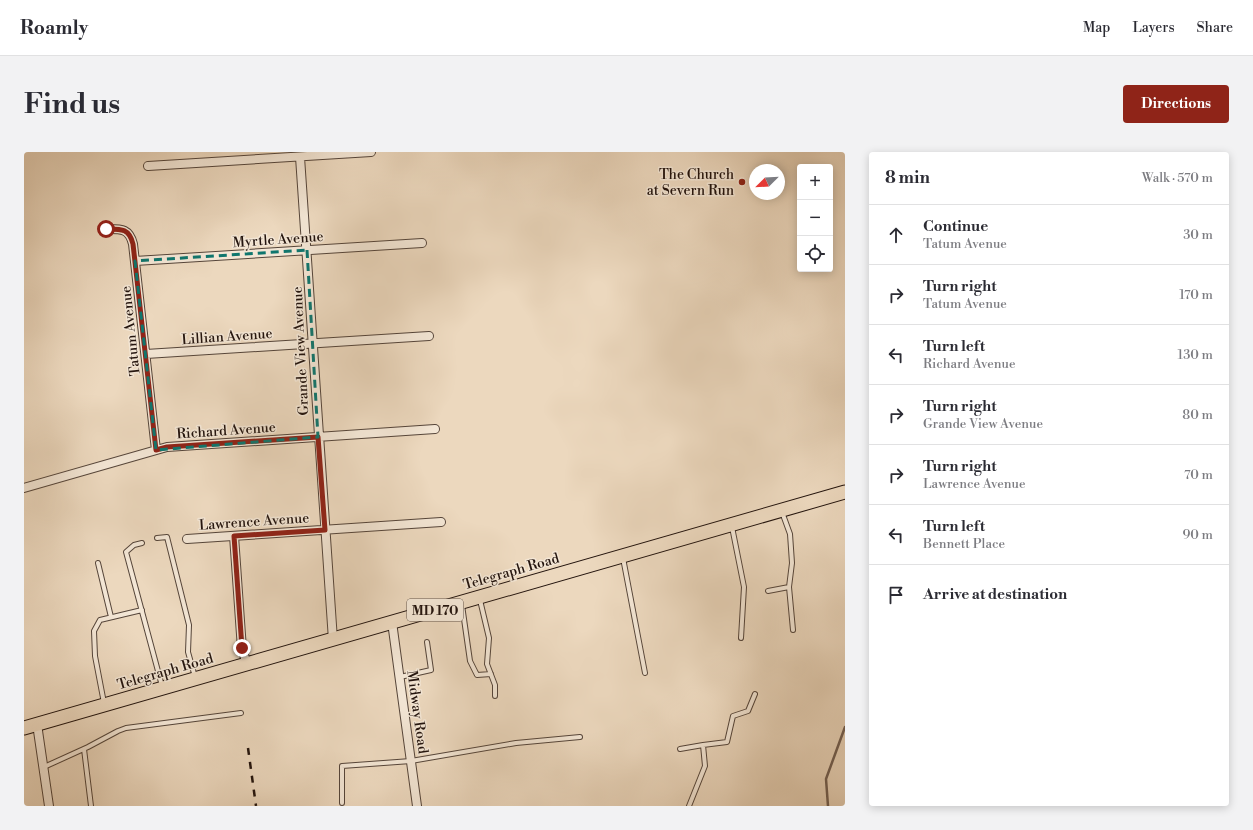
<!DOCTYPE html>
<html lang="en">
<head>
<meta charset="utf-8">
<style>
	body { margin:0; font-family:"Libre Bodoni",serif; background:#f2f2f3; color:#2b2b33 }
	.controls { position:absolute; right:12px; top:12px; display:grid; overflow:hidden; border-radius:4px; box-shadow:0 2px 10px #0003 }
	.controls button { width:36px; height:36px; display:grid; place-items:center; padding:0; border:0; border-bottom:1px solid #e1e1e2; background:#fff; color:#2b2b33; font:20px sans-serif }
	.compass { position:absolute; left:725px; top:12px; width:36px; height:36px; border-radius:50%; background:#fff; box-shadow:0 2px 10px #0003; rotate:246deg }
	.stop { position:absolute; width:12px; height:12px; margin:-9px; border:3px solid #8f2418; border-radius:50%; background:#fff }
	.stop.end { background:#8f2418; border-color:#fff; box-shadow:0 1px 4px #0008 }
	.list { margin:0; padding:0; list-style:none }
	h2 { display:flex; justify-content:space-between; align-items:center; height:52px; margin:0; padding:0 16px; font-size:17px }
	h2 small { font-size:13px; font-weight:400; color:#7c7c81 }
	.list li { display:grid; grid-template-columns:26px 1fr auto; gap:12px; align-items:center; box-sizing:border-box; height:60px; padding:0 16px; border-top:1px solid #e1e1e2 }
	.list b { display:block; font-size:15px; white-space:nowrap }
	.list p { margin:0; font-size:13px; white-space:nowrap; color:#7c7c81 }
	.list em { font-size:13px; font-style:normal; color:#7c7c81 }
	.icon { flex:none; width:22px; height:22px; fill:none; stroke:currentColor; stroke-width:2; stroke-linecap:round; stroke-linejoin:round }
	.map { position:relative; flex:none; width:821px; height:654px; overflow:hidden; border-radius:4px }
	header { display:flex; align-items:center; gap:24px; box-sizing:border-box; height:56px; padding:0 20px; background:#fff; border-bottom:1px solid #e1e1e2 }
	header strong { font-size:19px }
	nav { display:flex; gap:22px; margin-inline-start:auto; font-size:14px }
	.intro { display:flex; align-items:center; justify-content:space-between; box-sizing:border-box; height:96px; padding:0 24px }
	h1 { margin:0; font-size:28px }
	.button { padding:10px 18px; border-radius:4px; background:#8f2418; color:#fff; font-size:14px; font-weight:700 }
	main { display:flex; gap:24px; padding:0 24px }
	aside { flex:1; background:#fff; border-radius:4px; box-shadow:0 2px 10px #0003 }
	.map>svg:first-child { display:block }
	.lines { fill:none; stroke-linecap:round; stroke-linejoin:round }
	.stream { stroke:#736154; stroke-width:2.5 }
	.service-casing { stroke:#55453a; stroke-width:6 }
	.minor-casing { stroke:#55453a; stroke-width:10 }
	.primary-casing { stroke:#23140e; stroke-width:15 }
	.service { stroke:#f3e6d5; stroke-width:4 }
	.minor { stroke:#f3e6d5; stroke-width:8 }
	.primary { stroke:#ecd8be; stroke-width:13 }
	.rail { stroke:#23140e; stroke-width:2.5; stroke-dasharray:7 7; stroke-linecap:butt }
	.route { stroke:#8f2418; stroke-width:5 }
	.marked { fill:none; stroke:#0f766e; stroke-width:3; stroke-dasharray:8 5; stroke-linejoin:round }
	.poi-dot { fill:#8f2418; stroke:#f3e6d5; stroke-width:1.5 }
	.labels { text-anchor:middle; stroke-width:3; stroke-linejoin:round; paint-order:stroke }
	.shield { fill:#f3e6d5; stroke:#61534a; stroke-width:1 }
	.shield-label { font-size:13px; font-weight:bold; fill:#23140e }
	.poi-label { font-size:14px; fill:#23140e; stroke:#f3e6d5; text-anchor:end }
	.street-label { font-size:14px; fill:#23140e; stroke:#f3e6d5 }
</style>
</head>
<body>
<header>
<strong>Roamly</strong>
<nav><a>Map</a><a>Layers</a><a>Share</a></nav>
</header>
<div class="intro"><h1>Find us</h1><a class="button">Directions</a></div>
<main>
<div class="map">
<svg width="821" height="654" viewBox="0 0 821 654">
	<rect width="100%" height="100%" fill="#ecd8be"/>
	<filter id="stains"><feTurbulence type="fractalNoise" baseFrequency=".005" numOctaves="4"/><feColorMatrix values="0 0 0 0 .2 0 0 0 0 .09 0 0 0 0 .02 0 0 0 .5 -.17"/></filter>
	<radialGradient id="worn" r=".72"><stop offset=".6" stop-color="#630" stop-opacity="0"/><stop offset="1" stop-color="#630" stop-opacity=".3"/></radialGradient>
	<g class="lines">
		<path class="stream" d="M804 654 802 627 821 575"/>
		<defs>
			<path id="service" d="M708 375 720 435 717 486
				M133 386 143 385 165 473 164 500 171 525
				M118 391 110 393 102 400 138 534
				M599 406 621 521
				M74 411 87 465
				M765 435 769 478
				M744 439 765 435 768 411 766 382 758 360
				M456 448 465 486 463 512 471 533V544
				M438 453 446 509 453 523 467 522
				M376 525 407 518 403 490
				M80 551 71 504 70 479 76 468 118 458
				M60 597 67 654
				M656 597 679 593
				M20 615 64 595 94 579 102 576 217 561
				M318 651V614L387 609 492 591 556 585
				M665 654 681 614 679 593 703 590 709 564 724 559 731 542"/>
			<path id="minor" d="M276 5 309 488
				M124 14 347 0
				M82 77C97 77 105 76 109 92L132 298
				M111 109 398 91
				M122 202 405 184
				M0 336 143 295 411 277
				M210 384 218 497 223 512
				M163 387 417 370
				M368 470 393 654
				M13 572 25 654"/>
			<path id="primary" d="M0 576 821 340"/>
		</defs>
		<use href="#service" class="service-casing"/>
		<use href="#minor" class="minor-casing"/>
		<use href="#primary" class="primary-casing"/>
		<use href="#service" class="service"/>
		<use href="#minor" class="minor"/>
		<use href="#primary" class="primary"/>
		<path class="rail" d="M224 596 232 654"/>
	</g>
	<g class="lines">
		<path class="route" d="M82 77C97 77 105 76 109 92L132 298 143 295 294 285 301 378 210 384 218 496"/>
	</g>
	<path class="marked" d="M283 98 294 285 132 298 111 109Z"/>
	<circle class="poi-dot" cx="718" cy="30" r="4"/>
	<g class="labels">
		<rect class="shield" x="383" y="447" width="56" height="22" rx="3"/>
		<g class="shield-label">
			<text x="411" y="463">MD 170</text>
		</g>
		<g class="poi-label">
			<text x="710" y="27">The Church<tspan x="710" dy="16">at Severn Run</tspan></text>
		</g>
		<g class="street-label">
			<text transform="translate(254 87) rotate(-4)" y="5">Myrtle Avenue</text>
			<text transform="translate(106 179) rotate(-96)" y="5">Tatum Avenue</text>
			<text transform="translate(203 184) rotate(-4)" y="5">Lillian Avenue</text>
			<text transform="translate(276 199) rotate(-93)" y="5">Grande View Avenue</text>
			<text transform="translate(202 278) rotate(-4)" y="5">Richard Avenue</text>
			<text transform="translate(230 369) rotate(-4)" y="5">Lawrence Avenue</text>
			<text transform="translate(487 419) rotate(-16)" y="5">Telegraph Road</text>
			<text transform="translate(141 519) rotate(-16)" y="5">Telegraph Road</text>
			<text transform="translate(394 560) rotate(82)" y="5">Midway Road</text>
		</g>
	</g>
	<rect width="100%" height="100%" filter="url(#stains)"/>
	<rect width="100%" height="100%" fill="url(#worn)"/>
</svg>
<div class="controls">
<button>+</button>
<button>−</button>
<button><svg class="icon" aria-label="locate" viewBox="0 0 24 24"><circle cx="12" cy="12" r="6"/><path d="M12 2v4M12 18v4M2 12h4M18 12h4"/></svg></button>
</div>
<svg class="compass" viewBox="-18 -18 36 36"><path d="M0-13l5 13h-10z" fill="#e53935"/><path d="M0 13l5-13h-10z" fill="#7c7c81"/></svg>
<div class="stop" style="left:82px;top:77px"></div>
<div class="stop end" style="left:218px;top:496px"></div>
</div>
<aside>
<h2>8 min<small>Walk · 570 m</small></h2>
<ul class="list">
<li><svg class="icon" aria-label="ahead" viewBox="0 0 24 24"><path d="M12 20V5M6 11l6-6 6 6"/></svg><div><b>Continue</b><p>Tatum Avenue</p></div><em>30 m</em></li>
<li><svg class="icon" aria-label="right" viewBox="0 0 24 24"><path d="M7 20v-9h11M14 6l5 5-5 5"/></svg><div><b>Turn right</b><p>Tatum Avenue</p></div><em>170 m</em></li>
<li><svg class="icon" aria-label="left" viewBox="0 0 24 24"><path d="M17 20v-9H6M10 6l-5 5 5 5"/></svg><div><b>Turn left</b><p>Richard Avenue</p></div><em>130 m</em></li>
<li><svg class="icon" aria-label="right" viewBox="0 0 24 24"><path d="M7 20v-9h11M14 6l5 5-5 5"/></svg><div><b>Turn right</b><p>Grande View Avenue</p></div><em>80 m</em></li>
<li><svg class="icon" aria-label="right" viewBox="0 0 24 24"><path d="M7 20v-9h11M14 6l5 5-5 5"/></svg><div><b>Turn right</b><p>Lawrence Avenue</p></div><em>70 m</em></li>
<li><svg class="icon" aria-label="left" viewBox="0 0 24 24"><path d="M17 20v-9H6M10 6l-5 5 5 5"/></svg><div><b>Turn left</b><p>Bennett Place</p></div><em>90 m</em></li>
<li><svg class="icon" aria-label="arrive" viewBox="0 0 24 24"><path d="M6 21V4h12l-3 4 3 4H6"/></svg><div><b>Arrive at destination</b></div></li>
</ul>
</aside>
</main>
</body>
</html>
